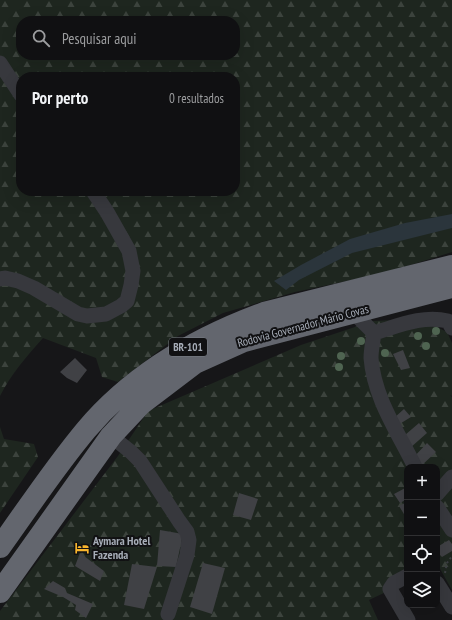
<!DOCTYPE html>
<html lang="pt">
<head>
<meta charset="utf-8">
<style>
	body { margin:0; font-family:"PT Sans Narrow",sans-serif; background:#1e1e20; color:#f1f3f6 }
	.controls { position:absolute; right:12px; bottom:12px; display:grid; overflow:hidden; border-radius:8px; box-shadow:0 4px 16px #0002 }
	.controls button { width:36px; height:36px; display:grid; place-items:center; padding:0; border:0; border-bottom:1px solid #303032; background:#101012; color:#f1f3f6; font:20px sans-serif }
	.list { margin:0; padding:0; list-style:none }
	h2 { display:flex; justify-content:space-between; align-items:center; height:52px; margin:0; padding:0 16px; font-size:17px }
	h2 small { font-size:13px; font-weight:400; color:#9c9d9f }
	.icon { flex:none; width:22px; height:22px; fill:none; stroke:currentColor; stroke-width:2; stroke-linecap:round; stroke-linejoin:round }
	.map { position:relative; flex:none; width:452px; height:620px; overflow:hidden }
	.search { position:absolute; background:#101012; box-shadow:0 4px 16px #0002; left:16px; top:16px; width:224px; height:44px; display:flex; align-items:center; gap:10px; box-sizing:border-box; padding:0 14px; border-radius:16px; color:#9c9d9f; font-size:15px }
	.panel { position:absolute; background:#101012; box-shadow:0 4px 16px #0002; left:16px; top:72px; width:224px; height:124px; border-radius:16px }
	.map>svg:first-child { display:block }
	.forest { fill:url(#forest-firs); fill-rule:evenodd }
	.water { fill:#2b353c }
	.building { fill:#404145 }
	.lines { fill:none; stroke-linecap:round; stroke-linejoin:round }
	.path { stroke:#3d3f44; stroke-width:2; stroke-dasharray:2 3; stroke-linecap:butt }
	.minor { stroke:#37383d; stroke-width:15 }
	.highway { stroke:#63666e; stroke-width:22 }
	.tree { fill:#4f6451 }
	.labels { text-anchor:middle; stroke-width:4; stroke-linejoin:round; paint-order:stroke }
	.shield { fill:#111113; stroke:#7a7e86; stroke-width:1 }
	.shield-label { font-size:11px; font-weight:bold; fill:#a7adb8 }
	.street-label { font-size:12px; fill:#a7adb8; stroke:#111113 }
	.poi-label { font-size:12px; font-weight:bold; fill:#a7adb8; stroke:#111113; text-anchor:start }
</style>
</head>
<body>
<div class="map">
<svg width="452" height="620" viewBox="0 0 452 620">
	<defs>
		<pattern id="forest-firs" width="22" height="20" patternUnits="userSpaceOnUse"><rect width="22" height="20" fill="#1e261f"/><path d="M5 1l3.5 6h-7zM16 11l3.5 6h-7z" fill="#3c433d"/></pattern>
	</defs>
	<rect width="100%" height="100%" fill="#161618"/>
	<path class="forest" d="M0 0H452V252L385 273 295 292 223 313 178 336 118 382 102 377 96 358 43 338C27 356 11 374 0 396ZM21 21H235V55H21ZM21 77H235V191H21Z
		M394 320 428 323 447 332 452 343V396L450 395 452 397V590L439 567 437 568V467H407V582L369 600 378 620H0V611L118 456 148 411 301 345 373 321Z
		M0 427 4 439 34 444 38 457 0 513Z"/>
	<path class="water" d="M452 214V228L352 253 299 280 286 290 274 281 301 265 350 239 405 223Z"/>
	<path class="building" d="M403 350 410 368 401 370 393 354Z
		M75 358 87 370 77 383 67 378 60 372Z
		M404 409 411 417 398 425 394 418Z
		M419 423 427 433 410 448 405 435Z
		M427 443 436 452 420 467 413 458Z
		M407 487V499L400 503 394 494Z
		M239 493 258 499 251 520 233 515Z
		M407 502V519L399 506Z
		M160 530 183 534 176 567 157 566Z
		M449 540 452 544V551L442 557 440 555 437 562V547Z
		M80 553 104 571 100 581 75 566Z
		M203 563 225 568 212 614 190 607Z
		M132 564 157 567 144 609 124 605Z
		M53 581 65 588 67 593 93 604 86 618 75 610 76 605 63 597 44 589Z"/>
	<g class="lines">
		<path class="path" d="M445 573 447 563 452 556"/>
		<path class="minor" d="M0 63 21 95
			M0 279 5 278 18 281 34 288 78 314 87 316 106 314 121 306 127 301 131 285 133 271 129 251 107 212 93 191
			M353 312 374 333C398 326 422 315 448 321L452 328
			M374 333C373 341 371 350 371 358 374 398 398 432 415 467
			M111 436 131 452 140 461 179 521 187 532 189 540 187 555 168 614
			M437 494 452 477
			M437 507 452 530
			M407 576 394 583 390 589 408 620
			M437 583 452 607"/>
		<path class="highway" d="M0 547C28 508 55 467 86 430 133 374 196 338 264 313L452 266
			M0 592 111 436 141 404 195 363 244 341 452 287"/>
	</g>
	<g class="tree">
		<circle cx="436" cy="331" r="4"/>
		<circle cx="418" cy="336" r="4"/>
		<circle cx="361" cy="341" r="4"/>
		<circle cx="426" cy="346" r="4"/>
		<circle cx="385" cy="353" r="4"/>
		<circle cx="341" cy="356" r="4"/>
		<circle cx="339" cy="367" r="4"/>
	</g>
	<defs>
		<symbol id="hotel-bare" viewBox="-9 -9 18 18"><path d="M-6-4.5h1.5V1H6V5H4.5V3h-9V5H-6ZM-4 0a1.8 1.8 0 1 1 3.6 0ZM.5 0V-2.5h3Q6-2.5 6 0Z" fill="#f8b52d" stroke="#111113" stroke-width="2.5" paint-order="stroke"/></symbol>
	</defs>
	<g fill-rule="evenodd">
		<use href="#hotel-bare" x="72" y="538" width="20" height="20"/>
	</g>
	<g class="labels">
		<rect class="shield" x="169" y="338" width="38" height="18" rx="3"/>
		<g class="shield-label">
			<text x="188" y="351">BR-101</text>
		</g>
		<g class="street-label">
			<text transform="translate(303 326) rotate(-15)" y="4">Rodovia Governador Mário Covas</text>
		</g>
		<g class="poi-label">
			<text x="93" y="545">Aymara Hotel<tspan x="93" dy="14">Fazenda</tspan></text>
		</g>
	</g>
</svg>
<div class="controls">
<button>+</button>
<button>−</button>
<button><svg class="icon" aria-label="locate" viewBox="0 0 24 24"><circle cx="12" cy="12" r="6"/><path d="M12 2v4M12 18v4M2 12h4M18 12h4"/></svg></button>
<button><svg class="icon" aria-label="layers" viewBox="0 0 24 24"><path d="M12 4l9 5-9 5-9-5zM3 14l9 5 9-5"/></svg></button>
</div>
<div class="search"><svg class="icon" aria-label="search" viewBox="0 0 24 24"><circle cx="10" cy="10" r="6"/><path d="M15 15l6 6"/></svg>Pesquisar aqui</div>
<section class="panel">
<h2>Por perto<small>0 resultados</small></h2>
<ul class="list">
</ul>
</section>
</div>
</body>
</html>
